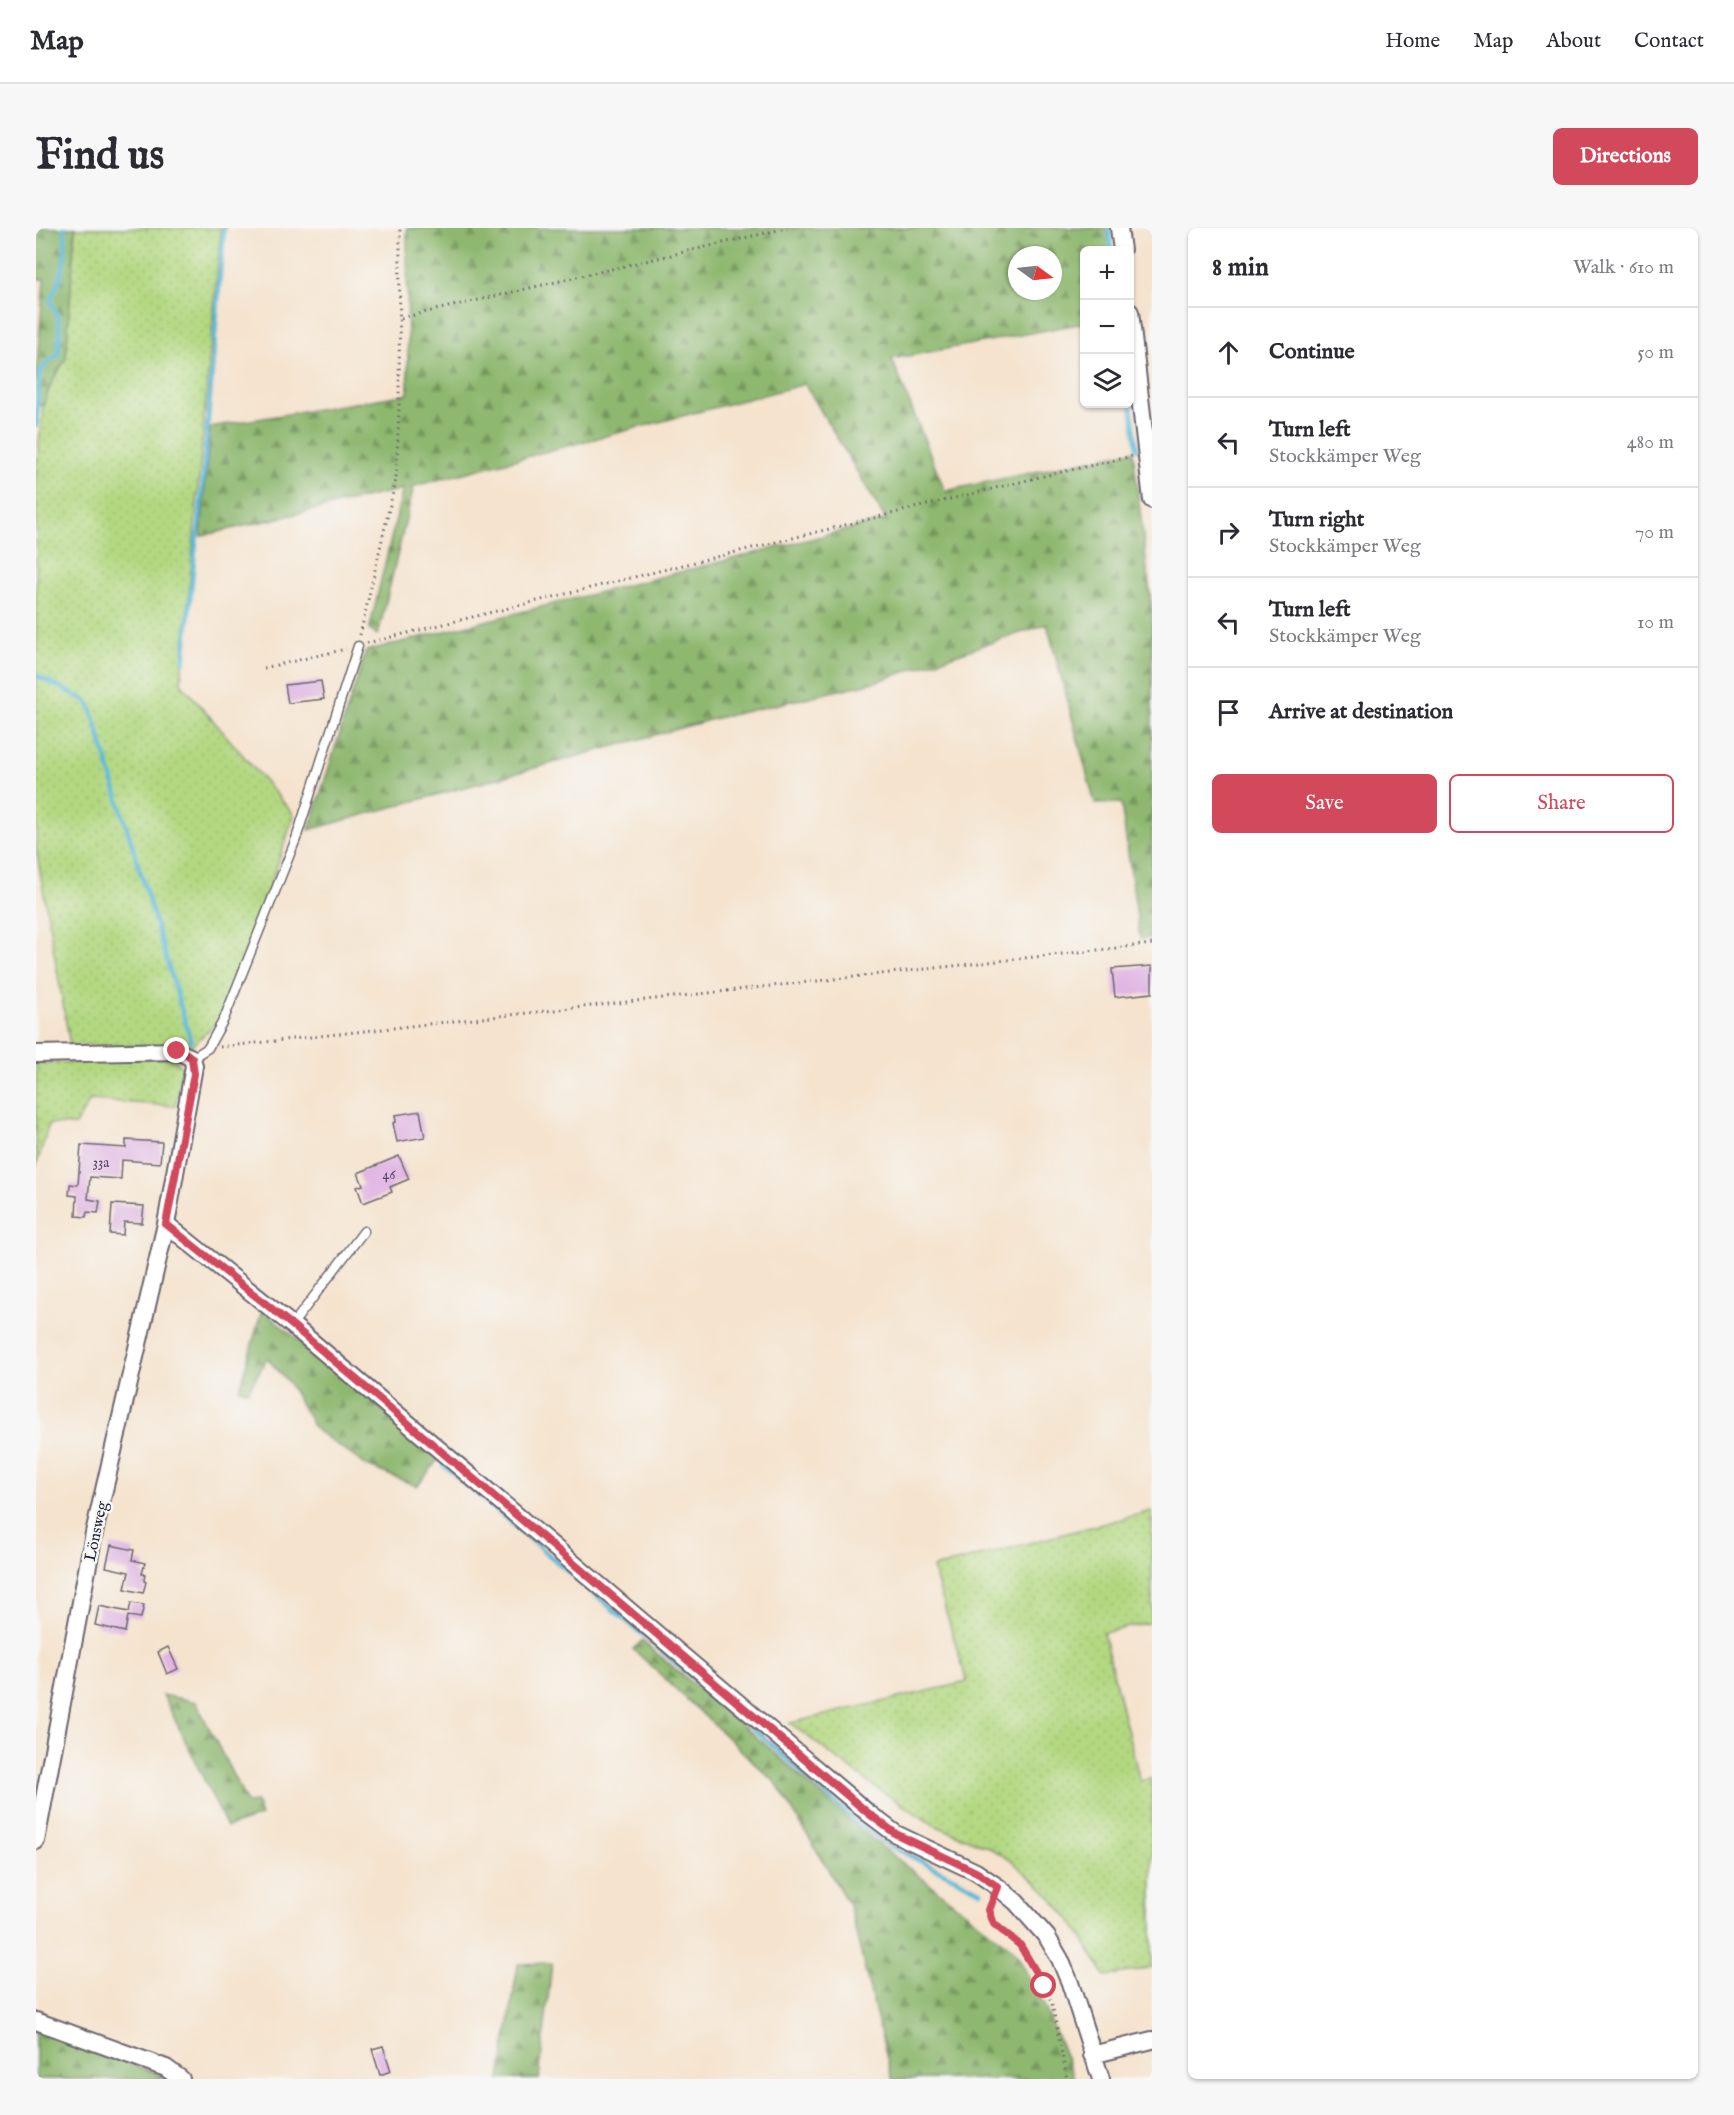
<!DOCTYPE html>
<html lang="en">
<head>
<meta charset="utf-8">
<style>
	body { margin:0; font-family:"IM FELL English",serif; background:#f7f7f7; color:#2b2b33 }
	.controls { position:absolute; right:18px; top:18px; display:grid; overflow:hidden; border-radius:9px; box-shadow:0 2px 4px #0004 }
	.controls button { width:54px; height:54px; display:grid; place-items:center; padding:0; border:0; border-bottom:2px solid #e1e1e2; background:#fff; color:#2b2b33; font:30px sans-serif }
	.compass { position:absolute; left:972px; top:18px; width:54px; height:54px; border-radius:50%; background:#fff; box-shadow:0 2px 4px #0004; rotate:105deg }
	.stop { position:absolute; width:18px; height:18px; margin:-14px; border:4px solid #d1495b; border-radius:50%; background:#fff }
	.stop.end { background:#d1495b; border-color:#fff; box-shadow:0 2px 6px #0008 }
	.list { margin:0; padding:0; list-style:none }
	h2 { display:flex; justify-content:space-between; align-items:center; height:78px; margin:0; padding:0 24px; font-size:26px }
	h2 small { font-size:20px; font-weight:400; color:#7c7c81 }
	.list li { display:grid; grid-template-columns:39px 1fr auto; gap:18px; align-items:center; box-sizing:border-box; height:90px; padding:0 24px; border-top:2px solid #e1e1e2 }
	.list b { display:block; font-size:22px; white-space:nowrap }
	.list p { margin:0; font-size:20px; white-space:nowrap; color:#7c7c81 }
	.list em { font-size:20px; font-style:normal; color:#7c7c81 }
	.actions { display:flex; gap:12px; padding:18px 24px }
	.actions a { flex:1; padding:14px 0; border:2px solid #d1495b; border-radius:9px; text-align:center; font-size:21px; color:#d1495b }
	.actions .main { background:#d1495b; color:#fff }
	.icon { flex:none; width:33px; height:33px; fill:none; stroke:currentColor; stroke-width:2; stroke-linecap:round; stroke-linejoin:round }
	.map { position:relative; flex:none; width:1116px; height:1851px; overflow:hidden; border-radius:9px }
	header { display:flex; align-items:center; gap:36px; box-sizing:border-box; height:84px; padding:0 30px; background:#fff; border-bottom:2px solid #e1e1e2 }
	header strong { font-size:28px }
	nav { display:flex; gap:33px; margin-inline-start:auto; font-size:21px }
	.intro { display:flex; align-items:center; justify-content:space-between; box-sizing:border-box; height:144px; padding:0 36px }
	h1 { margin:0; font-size:42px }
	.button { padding:15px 27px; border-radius:9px; background:#d1495b; color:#fff; font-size:21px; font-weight:700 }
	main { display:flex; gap:36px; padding:0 36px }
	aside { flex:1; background:#fff; border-radius:9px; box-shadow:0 2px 4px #0004 }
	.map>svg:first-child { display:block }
	.grass { fill:url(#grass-dots); stroke:#6a7d5e; stroke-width:1.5 }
	.forest { fill:url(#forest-firs); stroke:#586d55; stroke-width:1.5; fill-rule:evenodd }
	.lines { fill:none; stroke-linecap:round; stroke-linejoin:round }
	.stream { stroke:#59b7d7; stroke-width:4.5 }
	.building { fill:#dfb2e3 }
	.lane-casing { stroke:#6c666e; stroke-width:11 }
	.street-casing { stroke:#6c666e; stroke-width:20 }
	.path { stroke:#6c666e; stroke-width:3; stroke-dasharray:1.5 4.5; stroke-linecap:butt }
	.lane { stroke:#fff; stroke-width:8 }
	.street { stroke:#fff; stroke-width:16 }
	.route { stroke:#d1495b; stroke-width:8 }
	.labels { text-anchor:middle; stroke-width:5; stroke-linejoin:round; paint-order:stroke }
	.number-label { font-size:14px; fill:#514665 }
	.street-label { font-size:16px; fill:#22223b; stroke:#f6f6f2 }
</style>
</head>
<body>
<header>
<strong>Map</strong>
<nav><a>Home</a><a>Map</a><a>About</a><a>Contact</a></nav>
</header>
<div class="intro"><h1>Find us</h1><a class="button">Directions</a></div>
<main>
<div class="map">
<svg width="1116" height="1851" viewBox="0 0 1116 1851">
	<defs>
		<pattern id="grass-dots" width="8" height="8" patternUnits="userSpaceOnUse" patternTransform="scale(1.5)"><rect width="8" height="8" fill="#b3d881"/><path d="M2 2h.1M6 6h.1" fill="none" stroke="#9ab970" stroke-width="1.8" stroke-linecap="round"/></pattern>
		<pattern id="forest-firs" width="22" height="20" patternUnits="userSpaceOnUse" patternTransform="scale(1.5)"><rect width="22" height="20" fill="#8eb86f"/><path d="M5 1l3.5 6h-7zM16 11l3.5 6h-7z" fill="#74955c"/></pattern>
	</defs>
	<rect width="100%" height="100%" fill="#f6f6f2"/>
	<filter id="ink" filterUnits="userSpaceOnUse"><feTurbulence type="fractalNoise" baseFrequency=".0167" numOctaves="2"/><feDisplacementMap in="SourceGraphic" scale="12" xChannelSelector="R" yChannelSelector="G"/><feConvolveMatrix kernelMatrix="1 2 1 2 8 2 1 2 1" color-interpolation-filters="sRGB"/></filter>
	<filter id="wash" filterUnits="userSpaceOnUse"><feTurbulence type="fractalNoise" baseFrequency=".008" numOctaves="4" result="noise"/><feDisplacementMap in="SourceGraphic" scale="24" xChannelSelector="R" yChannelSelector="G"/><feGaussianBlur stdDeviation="1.35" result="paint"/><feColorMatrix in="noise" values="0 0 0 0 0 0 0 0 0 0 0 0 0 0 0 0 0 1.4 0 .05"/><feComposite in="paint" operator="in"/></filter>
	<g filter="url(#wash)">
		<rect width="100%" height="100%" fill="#f5e3ce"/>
		<path class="grass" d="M39 0H185L145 455 258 587 240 641 185 790 156 818 34 817 0 620V242L7 177 15 156 30 130Z
			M136 829 148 841 139 878 54 872 39 897 13 896 0 939V836Z
			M1116 1283V1394L1067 1405 1104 1553 1116 1551V1740L1069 1748 1038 1696 1007 1661 976 1633 952 1619 898 1597 836 1557 754 1495 931 1454 897 1340Z"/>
		<path class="forest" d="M0 0H39L30 130 15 156 7 177 0 178V149L8 51H0Z
			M371 0H1071L1074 22H1048V95L856 131 909 263 1097 223 1116 384V710L1104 711 1085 575 1059 576 1011 396 839 454 677 491 273 602 330 423 850 292 769 156 378 258 342 407 333 402 367 261 165 308 174 199 372 166ZM981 27H1017V63H981Z
			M226 1082 404 1229 381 1258 331 1238 279 1201 252 1154 231 1130 212 1163 203 1161Z
			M606 1413 731 1518 822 1600 979 1723 1008 1777 1039 1851H856L813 1677 741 1556 597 1421Z
			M127 1467 160 1474 211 1575 220 1574 225 1588 191 1599Z
			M516 1735 503 1851H464L482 1736Z
			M0 1798 135 1851H0Z"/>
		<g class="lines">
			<path class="stream" d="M1073 0 1075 22
				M1094 169 1101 221
				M0 198 4 144 13 133 22 127C24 108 26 91 15 75 16 66 20 61 23 53 29 35 31 19 28 0
				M148 434 160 314 163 299 188 0
				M0 447 51 473 55 480 155 813
				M407 1237 734 1515 825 1598 852 1617 945 1663"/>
		</g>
		<g id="blocks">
			<path class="building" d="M285 453 288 471 252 475 249 457Z
				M1116 738V765L1079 769 1076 741Z
				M384 883 389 909 361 914 357 895 360 894 359 887Z
				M90 912 126 914 124 935 86 932 85 951 54 949 52 971 64 973 62 985 51 984 50 989 40 988 41 968 33 967 34 956 42 957 45 917 90 920Z
				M363 928 373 951 354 959 356 964 327 975 321 959 327 957 322 945Z
				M76 976 108 978 106 995 88 994 87 1007 74 1006Z
				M75 1317 98 1322 96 1332 109 1335 106 1346H109L108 1353 110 1354 107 1365 89 1361 93 1344 70 1339Z
				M95 1375 108 1377 105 1390 92 1388 89 1404 59 1397 63 1378 93 1384Z
				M132 1419 142 1441 131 1446 122 1424Z
				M347 1818 355 1843 344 1847 336 1821Z"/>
		</g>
	</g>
	<g filter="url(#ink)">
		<use href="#blocks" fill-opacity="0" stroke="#6c666e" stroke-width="1.5"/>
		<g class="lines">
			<defs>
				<path id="lane" d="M156 830 172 820 188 791 260 611 322 418
					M256 1097 328 1003"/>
				<path id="street" d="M1083 0 1086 22
					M1094 84 1116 272
					M0 826 141 823 156 830 158 838 130 996 58 1305 0 1613
					M130 996 256 1097 832 1585 860 1606 940 1644 962 1659 980 1674 1011 1709 1024 1731 1034 1755 1065 1851
					M0 1793 130 1840 145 1851
					M1056 1827 1116 1812"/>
			</defs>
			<use href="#lane" class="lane-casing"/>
			<use href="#street" class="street-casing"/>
			<path class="path" d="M365 90 751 0
				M324 407 360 251 363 181 364 0
				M331 415 1012 247 1097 228
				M228 440 310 421
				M184 819 1116 716
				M957 1672 953 1682 959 1696 984 1717 1008 1758 1016 1775 1031 1851"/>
			<use href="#lane" class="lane"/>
			<use href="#street" class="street"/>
		</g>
	</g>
	<g class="lines" filter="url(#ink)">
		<path class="route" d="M141 823 149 825 156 830 158 846 130 996 256 1097 832 1585 860 1606 940 1644 962 1659 953 1682 958 1696 984 1717 1008 1758"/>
	</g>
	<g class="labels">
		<g class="number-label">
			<text x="65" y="939">33a</text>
			<text x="353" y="951">46</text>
		</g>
		<g class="street-label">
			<text transform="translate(59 1303) rotate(-78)" y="6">Lönsweg</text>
		</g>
	</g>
</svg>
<div class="controls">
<button>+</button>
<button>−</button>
<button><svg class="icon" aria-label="layers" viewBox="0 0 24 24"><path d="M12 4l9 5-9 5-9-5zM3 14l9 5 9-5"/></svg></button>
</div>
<svg class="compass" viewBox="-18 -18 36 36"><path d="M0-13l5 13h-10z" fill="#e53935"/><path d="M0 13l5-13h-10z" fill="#7c7c81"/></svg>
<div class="stop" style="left:1008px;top:1758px"></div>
<div class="stop end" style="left:141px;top:823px"></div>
</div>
<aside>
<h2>8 min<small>Walk · 610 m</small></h2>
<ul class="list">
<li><svg class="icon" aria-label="ahead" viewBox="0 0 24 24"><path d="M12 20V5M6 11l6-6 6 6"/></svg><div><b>Continue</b></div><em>50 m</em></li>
<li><svg class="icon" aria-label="left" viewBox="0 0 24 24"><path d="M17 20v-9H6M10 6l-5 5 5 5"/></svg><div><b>Turn left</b><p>Stockkämper Weg</p></div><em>480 m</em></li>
<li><svg class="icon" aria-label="right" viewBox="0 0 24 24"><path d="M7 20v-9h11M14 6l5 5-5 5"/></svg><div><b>Turn right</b><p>Stockkämper Weg</p></div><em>70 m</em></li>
<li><svg class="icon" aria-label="left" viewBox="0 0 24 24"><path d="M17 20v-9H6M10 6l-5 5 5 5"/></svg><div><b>Turn left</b><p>Stockkämper Weg</p></div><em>10 m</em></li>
<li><svg class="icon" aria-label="arrive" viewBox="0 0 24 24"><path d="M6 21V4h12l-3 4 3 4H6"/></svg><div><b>Arrive at destination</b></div></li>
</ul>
<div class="actions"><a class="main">Save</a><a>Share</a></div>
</aside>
</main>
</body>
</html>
